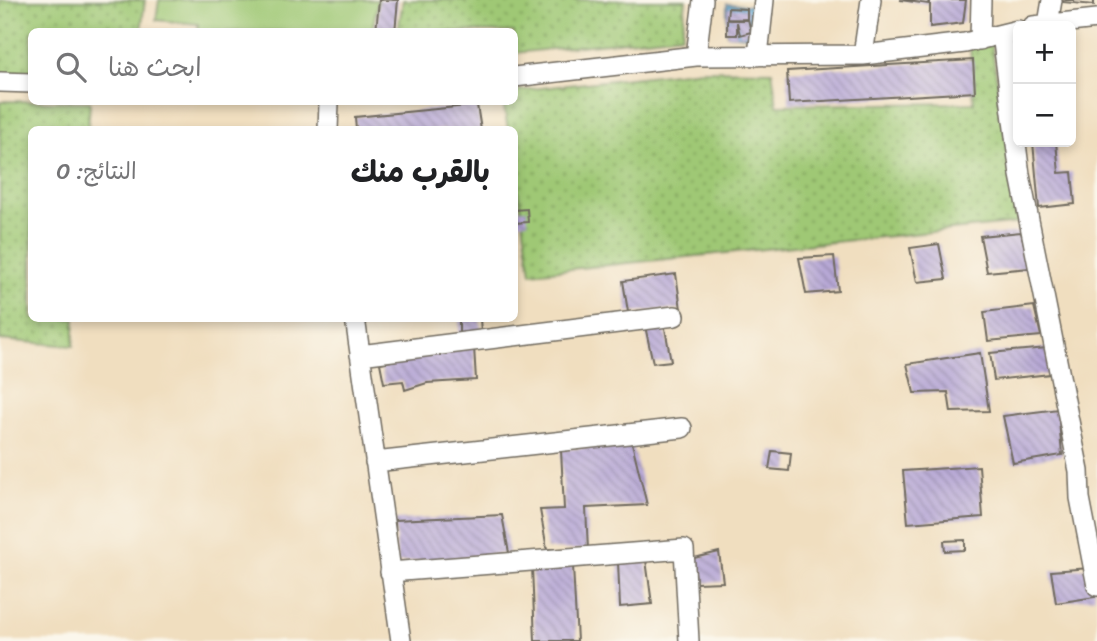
<!DOCTYPE html>
<html lang="ar">
<head>
<meta charset="utf-8">
<style>
	body { margin:0; font-family:Sriracha,"Playpen Sans Arabic",sans-serif; background:#f6f6f6; color:#202124; direction:rtl }
	.controls { position:absolute; right:21px; top:21px; display:grid; overflow:hidden; border-radius:10px; box-shadow:0 4px 10px #0003 }
	.controls button { width:63px; height:63px; display:grid; place-items:center; padding:0; border:0; border-bottom:2px solid #e0e0e0; background:#fff; color:#202124; font:35px sans-serif }
	.list { margin:0; padding:0; list-style:none }
	h2 { display:flex; justify-content:space-between; align-items:center; height:91px; margin:0; padding:0 28px; font-size:30px }
	h2 small { font-size:23px; font-weight:400; color:#757577 }
	.icon { flex:none; width:38px; height:38px; fill:none; stroke:currentColor; stroke-width:2; stroke-linecap:round; stroke-linejoin:round }
	.map { position:relative; flex:none; width:1097px; height:641px; overflow:hidden; direction:ltr }
	.search { position:absolute; background:#fff; box-shadow:0 4px 10px #0003; left:28px; top:28px; width:490px; height:77px; display:flex; align-items:center; gap:18px; box-sizing:border-box; padding:0 24px; border-radius:10px; color:#757577; font-size:26px }
	.panel { position:absolute; background:#fff; box-shadow:0 4px 10px #0003; left:28px; top:126px; width:490px; height:196px; border-radius:10px; direction:rtl }
	.map>svg:first-child { display:block }
	.grass { fill:url(#grass-dots); stroke:#657a50; stroke-width:2 }
	.park { fill:#9fc874; stroke:#657a50; stroke-width:2 }
	.water { fill:url(#water-waves); stroke:#456b82; stroke-width:2 }
	.building { fill:url(#building-back-hatch) }
	.lines { fill:none; stroke-linecap:round; stroke-linejoin:round }
	.street-casing { stroke:#706a5f; stroke-width:22 }
	.street { stroke:#fff; stroke-width:19 }
</style>
</head>
<body>
<div class="map">
<svg width="1097" height="641" viewBox="0 0 1097 641">
	<defs>
		<pattern id="grass-dots" width="8" height="8" patternUnits="userSpaceOnUse" patternTransform="scale(1.75)"><rect width="8" height="8" fill="#9fc874"/><path d="M2 2h.1M6 6h.1" fill="none" stroke="#82a35f" stroke-width="1.8" stroke-linecap="round"/></pattern>
		<pattern id="water-waves" width="16" height="10" patternUnits="userSpaceOnUse" patternTransform="scale(1.75)"><rect width="16" height="10" fill="#5fabd8"/><path d="M0 5q4-4 8 0t8 0" fill="none" stroke="#4f8baf"/></pattern>
		<pattern id="building-back-hatch" width="6" height="6" patternUnits="userSpaceOnUse" patternTransform="scale(1.75)"><rect width="6" height="6" fill="#b7a8d6"/><path d="M-1 5l2 2M0 0l6 6M5-1l2 2" fill="none" stroke="#9589ae"/></pattern>
	</defs>
	<rect width="100%" height="100%" fill="#fbf7ec"/>
	<filter id="ink" filterUnits="userSpaceOnUse"><feTurbulence type="fractalNoise" baseFrequency=".0143" numOctaves="2"/><feDisplacementMap in="SourceGraphic" scale="14" xChannelSelector="R" yChannelSelector="G"/><feConvolveMatrix kernelMatrix="1 2 1 2 8 2 1 2 1" color-interpolation-filters="sRGB"/></filter>
	<filter id="wash" filterUnits="userSpaceOnUse"><feTurbulence type="fractalNoise" baseFrequency=".00686" numOctaves="4" result="noise"/><feDisplacementMap in="SourceGraphic" scale="28" xChannelSelector="R" yChannelSelector="G"/><feGaussianBlur stdDeviation="1.57" result="paint"/><feColorMatrix in="noise" values="0 0 0 0 0 0 0 0 0 0 0 0 0 0 0 0 0 1.4 0 .05"/><feComposite in="paint" operator="in"/></filter>
	<g filter="url(#wash)">
		<rect width="100%" height="100%" fill="#f0debf"/>
		<path class="grass" d="M0 0H145L141 31 32 32 31 83 0 82Z
			M403 0H686L682 35 515 53 514 32 398 31Z
			M991 41 1018 223 531 273 515 172 514 130 508 129 503 102H514L515 91 702 70 772 71 777 105 974 103 970 47Z
			M0 101 90 102 88 129 32 130V318L75 319 73 346 0 340Z"/>
		<path class="park" d="M159 0H378L372 31 198 32V24L156 20Z"/>
		<path class="water" d="M727 4 760 6 759 37 727 34Z"/>
		<g id="blocks">
			<path class="building" d="M379 0H398L395 32H376Z
				M900 0H929L928 4Z
				M930 0H966L963 23 930 27Z
				M1063 0H1094V5L1062 2Z
				M728 8 747 9V20L727 19Z
				M748 19 751 32 740 35 737 22V35H727V20Z
				M973 60 975 92 789 103 787 71Z
				M477 105 481 130H356L355 117Z
				M1033 142H1056L1059 173 1072 172 1075 204 1039 208Z
				M527 209 528 222 515 223 514 210Z
				M1021 232 1030 268 987 272 980 236Z
				M939 244 946 279 917 282 910 248Z
				M834 256 838 291 806 294 799 258Z
				M676 274 681 309 628 312 623 281Z
				M1034 306 1041 336 988 341 984 312Z
				M459 318H480L481 333 459 335Z
				M664 323 671 361 653 363 645 326Z
				M474 347 476 380 427 383 405 390 403 381 384 383 380 363Z
				M1047 348 1050 374 994 380 990 353Z
				M980 353 989 411 951 412 948 392 914 393 907 364Z
				M1058 409 1062 455 1013 463 1003 416Z
				M632 443 647 505 586 508 588 550 547 549 540 510 564 509 561 450Z
				M772 451 791 453 789 471 769 469Z
				M979 466 983 517 908 523 903 471Z
				M502 515 509 553 397 563 395 520Z
				M965 540V550L945 551 944 541Z
				M719 552 723 582 696 583 694 558Z
				M646 560 652 604 620 607 618 562Z
				M573 566 577 641H535L532 567Z
				M1090 568 1095 597 1056 603 1051 571Z"/>
		</g>
	</g>
	<g filter="url(#ink)">
		<use href="#blocks" fill-opacity="0" stroke="#706a5f" stroke-width="2"/>
		<g class="lines">
			<defs>
				<path id="street" d="M1048 24 1052 0
					M1033 26 1097 19
					M1002 34 1020 175 1079 471 1080 498 1097 586
					M980 40 981 0
					M863 55 871 0
					M696 56 703 0
					M758 56 764 0
					M514 77 696 56 863 55 965 43 1018 30
					M0 82 32 83
					M328 130 329 102
					M355 318 401 641
					M360 355 675 316
					M375 462 682 428
					M390 572 684 549 689 641"/>
			</defs>
			<use href="#street" class="street-casing"/>
			<use href="#street" class="street"/>
		</g>
	</g>
</svg>
<div class="controls">
<button>+</button>
<button>−</button>
</div>
<div class="search"><svg class="icon" aria-label="search" viewBox="0 0 24 24"><circle cx="10" cy="10" r="6"/><path d="M15 15l6 6"/></svg>ابحث هنا</div>
<section class="panel">
<h2>بالقرب منك<small>النتائج: 0</small></h2>
<ul class="list">
</ul>
</section>
</div>
</body>
</html>
